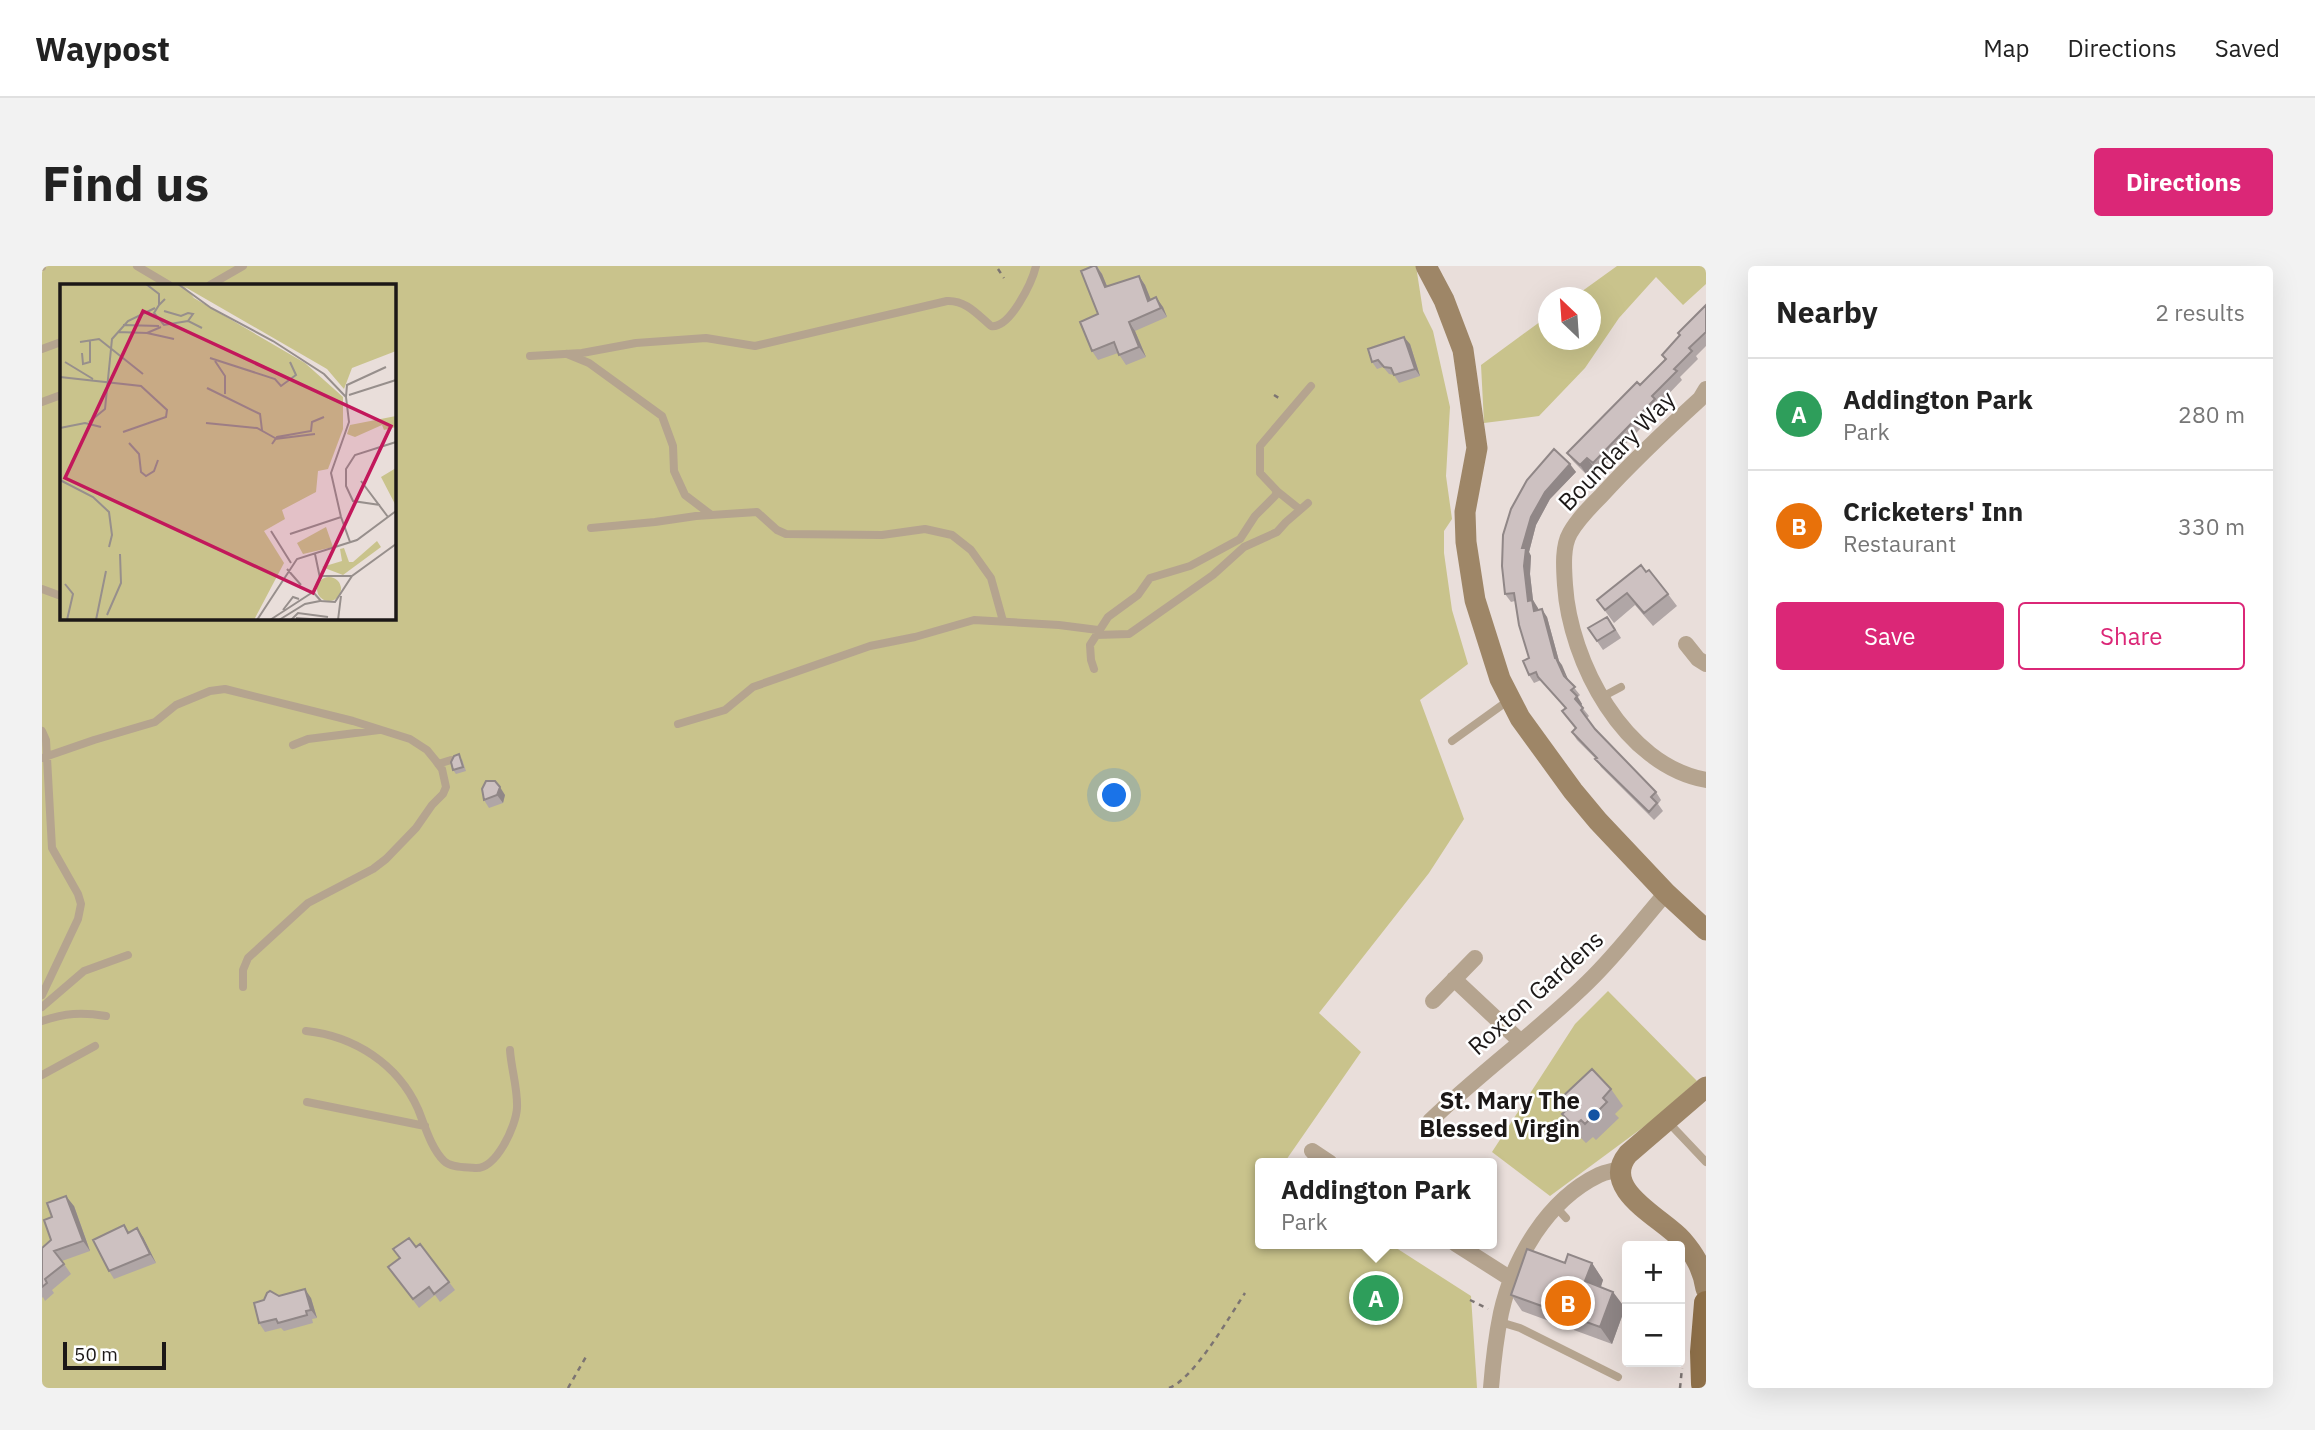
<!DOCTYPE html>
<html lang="en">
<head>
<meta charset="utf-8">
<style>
	body { margin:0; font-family:"IBM Plex Sans",sans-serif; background:#f2f2f2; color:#222 }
	.controls { position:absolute; right:21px; bottom:21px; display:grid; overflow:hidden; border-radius:7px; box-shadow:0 7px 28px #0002 }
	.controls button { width:63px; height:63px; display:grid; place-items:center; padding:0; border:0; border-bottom:2px solid #e0e0e0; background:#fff; color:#222; font:35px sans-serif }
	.compass { position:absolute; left:1496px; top:21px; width:63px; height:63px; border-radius:50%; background:#fff; box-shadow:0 7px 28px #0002; rotate:335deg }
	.scale { position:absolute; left:21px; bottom:18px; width:103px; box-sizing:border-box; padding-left:7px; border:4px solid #1c1817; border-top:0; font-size:19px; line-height:24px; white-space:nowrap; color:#1c1817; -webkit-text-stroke:5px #fff; paint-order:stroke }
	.you { position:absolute; left:1073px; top:530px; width:24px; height:24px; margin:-18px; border:5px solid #fff; border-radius:50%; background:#1a73e8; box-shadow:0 0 0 10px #1a73e833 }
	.badge { display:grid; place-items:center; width:46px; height:46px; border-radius:50%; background:#db2777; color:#fff; font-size:23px; font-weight:700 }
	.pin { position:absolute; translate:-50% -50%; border:4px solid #fff; box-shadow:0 2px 7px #0006 }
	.popup { position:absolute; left:1213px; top:892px; width:242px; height:91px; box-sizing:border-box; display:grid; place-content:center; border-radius:7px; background:#fff; filter:drop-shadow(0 2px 5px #0005); font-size:23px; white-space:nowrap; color:#767676 }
	.popup b { font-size:26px; color:#222 }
	.popup::after { content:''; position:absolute; left:50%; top:100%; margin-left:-14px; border:14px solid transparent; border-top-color:#fff }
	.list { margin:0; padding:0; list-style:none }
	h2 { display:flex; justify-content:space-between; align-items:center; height:91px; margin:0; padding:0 28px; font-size:30px }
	h2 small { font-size:23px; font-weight:400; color:#767676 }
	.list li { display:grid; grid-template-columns:46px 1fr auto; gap:21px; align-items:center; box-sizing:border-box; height:112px; padding:0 28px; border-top:2px solid #e0e0e0 }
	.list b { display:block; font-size:26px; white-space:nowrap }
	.list p { margin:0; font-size:23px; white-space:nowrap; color:#767676 }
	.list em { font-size:23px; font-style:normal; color:#767676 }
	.actions { display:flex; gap:14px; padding:21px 28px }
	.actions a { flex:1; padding:16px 0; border:2px solid #db2777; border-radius:7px; text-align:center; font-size:24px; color:#db2777 }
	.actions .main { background:#db2777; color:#fff }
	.map { position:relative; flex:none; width:1664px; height:1122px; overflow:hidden; border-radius:7px }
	header { display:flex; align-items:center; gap:42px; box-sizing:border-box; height:98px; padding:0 35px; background:#fff; border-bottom:2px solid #e0e0e0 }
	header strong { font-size:33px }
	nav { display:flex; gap:38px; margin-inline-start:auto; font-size:24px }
	.intro { display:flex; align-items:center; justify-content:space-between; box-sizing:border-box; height:168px; padding:0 42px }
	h1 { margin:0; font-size:49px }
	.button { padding:18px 32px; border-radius:7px; background:#db2777; color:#fff; font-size:24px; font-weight:700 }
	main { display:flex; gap:42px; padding:0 42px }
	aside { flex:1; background:#fff; border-radius:7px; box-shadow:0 7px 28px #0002 }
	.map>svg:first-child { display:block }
	.green { fill:#c9c38c; fill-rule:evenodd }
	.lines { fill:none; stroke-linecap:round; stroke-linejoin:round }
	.path { stroke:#7c7472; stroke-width:2.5; stroke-dasharray:5 5; stroke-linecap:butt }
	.lane { stroke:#b5a48f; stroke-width:8 }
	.street { stroke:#b5a48f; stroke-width:16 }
	.secondary { stroke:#9e8667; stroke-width:21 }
	.primary { stroke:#8e7049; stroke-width:24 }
	.wall { fill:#b0a6a6 }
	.shaded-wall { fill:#908787 }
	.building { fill:#cdc1c1; stroke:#908787; stroke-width:2 }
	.poi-dot { fill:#1453a3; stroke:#fff; stroke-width:2.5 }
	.labels { text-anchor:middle; stroke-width:5; stroke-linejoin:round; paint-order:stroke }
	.street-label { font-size:24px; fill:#1c1817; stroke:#fff }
	.poi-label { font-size:24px; font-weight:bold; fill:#1c1817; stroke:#fff; text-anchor:end }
	.inset-road { fill:none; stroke:#978f8c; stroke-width:2 }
	.view { fill:#c2185b; fill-opacity:0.15; stroke:#c2185b; stroke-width:3.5 }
	.inset-edge { fill:none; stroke:#1c1817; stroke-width:3.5 }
</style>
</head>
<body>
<header>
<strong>Waypost</strong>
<nav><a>Map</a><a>Directions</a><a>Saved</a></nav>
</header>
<div class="intro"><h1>Find us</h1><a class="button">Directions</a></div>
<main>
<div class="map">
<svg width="1664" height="1122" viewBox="0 0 1664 1122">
	<rect width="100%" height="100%" fill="#e9deda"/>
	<path class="green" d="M0 0H1374L1381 45 1391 65 1408 141 1404 210 1410 253 1402 265V287L1410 344 1426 398 1378 434 1422 553 1387 607 1277 747 1319 786 1242 897H1218V978H1348L1429 1030 1435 1122H0ZM19 19H352V352H19Z
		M1575 0H1664V18L1641 39 1614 11 1577 52 1543 102 1497 150 1442 157 1439 99 1506 50V74H1548V32L1532 31Z
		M1566 725 1655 815 1611 854 1508 930 1450 886 1533 758Z"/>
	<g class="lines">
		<path class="path" d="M956 3 962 12
			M1232 129 1240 134
			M1428 1034 1446 1043
			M526 1122 545 1089
			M1127 1122C1152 1113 1187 1051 1203 1027
			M1638 1122 1640 1102"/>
		<path class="lane" d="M95 0 127 19
			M0 1V0
			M168 19 201 0
			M0 83 19 76
			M525 88 547 97 620 150 631 180 632 205 643 229 668 248
			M488 90 540 87 594 77 664 72 713 80 905 35C924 34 936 49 949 60 968 63 990 16 994 0
			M0 136 19 129
			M1235 225 1255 241 1256 245
			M549 262 613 256 654 250 715 246 735 264 744 268 840 269 883 263 910 269 929 284 949 312 961 355
			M0 323 19 330
			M1054 369 1087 368 1171 309 1202 281 1235 266 1244 256 1266 237
			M1052 403 1049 394 1048 379 1066 351 1096 329 1108 312 1148 300 1198 273 1213 250 1233 230 1235 225 1218 207V180L1269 120
			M1560 431 1579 421
			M636 458 683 444 711 421 828 380 873 371 932 354 1017 359 1056 364
			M0 465 4 474 10 582 36 628 39 638 36 653 0 729
			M1410 475 1467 434
			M251 479 266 473 337 464
			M0 492 52 474 113 456 134 439 168 425 183 423 311 455 368 473 385 484 394 495 400 503 404 521 401 528 390 539 374 562 344 593 331 603 266 637 206 692 201 704V721
			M396 498 409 494
			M0 741 42 705 86 689
			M0 755C23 747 40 746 64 750
			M264 765C312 770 356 798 376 843 383 860 389 882 402 895 409 902 424 901 433 902 454 904 474 860 475 842 476 823 469 802 468 784
			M0 809 53 780
			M265 836 383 860
			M1627 857 1664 896
			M1513 940 1524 952
			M1458 1056 1478 1062 1576 1111"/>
		<path class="street" d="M1664 123 1658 133C1624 164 1590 196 1559 230 1548 241 1536 253 1528 267 1520 281 1522 303 1523 319 1528 396 1582 499 1664 514
			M1644 378 1656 393 1664 398
			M1412 713 1478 775
			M1391 735 1433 692
			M1388 855C1439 806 1496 765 1546 716 1575 688 1598 657 1624 627
			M1270 885 1288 897
			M1414 978 1469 1013
			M1449 1122C1451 1097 1454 1071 1459 1047 1471 993 1505 934 1557 909 1563 906 1571 905 1577 903"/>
		<path class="secondary" d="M1384 0 1402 34 1421 84 1435 182 1423 246 1424 276 1433 334 1458 413 1478 452 1531 525 1556 555 1624 627 1664 664
			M1664 821 1586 888C1557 924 1621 952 1640 974 1653 989 1661 1003 1664 1023"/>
		<path class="primary" d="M1663 1122 1661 1118 1660 1086 1664 1037"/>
	</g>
	<path class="wall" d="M1055 0 1060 8 1065 20 1097 10 1103 19 1109 34 1121 41 1125 51 1093 65 1104 91 1084 99 1076 87 1056 94 1050 85 1056 48Z
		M1664 39V80L1654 90 1656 93 1638 111 1640 114 1617 138 1619 141 1557 206 1551 200 1544 208 1531 195 1525 187 1598 119 1623 94 1620 89 1638 69Z
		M1368 78 1378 110 1357 117 1352 109 1347 108 1341 101 1335 103 1330 96Z
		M1512 183 1534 206 1508 233 1494 259 1487 286 1489 290 1488 308 1491 334 1496 344 1505 351 1517 395 1526 414 1538 429 1536 431 1540 438 1539 440 1547 450 1545 452 1553 463 1614 526 1619 534 1616 538 1621 545 1612 554 1559 501 1554 493 1535 474 1530 466 1534 463 1523 442 1499 414 1492 417 1487 409V392L1473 335 1469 336 1463 328Z
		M1599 299 1626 328 1635 340 1611 360 1593 339 1572 357 1555 334Z
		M1571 359 1579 372 1561 384 1546 362Z
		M420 493 424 505 414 508 411 504Z
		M440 523 463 529 461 537 447 542 442 534Z
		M1569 823 1581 840 1573 848 1577 852 1554 874 1551 871 1544 877 1532 865 1520 848 1525 843 1518 833Z
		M32 940 48 985 20 995 29 1008 10 1024 12 1027 3 1035 1 1031 0 1032V982L9 974 10 951Z
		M82 959 87 966 101 971 114 997 72 1013 67 1005Z
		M374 981 407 1016 413 1024 398 1036 393 1029 377 1042 346 1001Z
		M1523 997H1550L1561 1014 1559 1021 1571 1026 1583 1042 1570 1078 1480 1045 1469 1029Z
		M237 1030 269 1032 275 1052 270 1053 271 1057 242 1065 239 1062 223 1066 217 1057Z"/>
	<path class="shaded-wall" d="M1054 0 1060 8 1069 30 1063 21Z
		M1097 10 1103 19 1113 44 1106 35Z
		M1114 31 1121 41 1125 51 1119 42Z
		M1087 56 1093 65 1104 91 1097 81Z
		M1362 71 1368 78 1378 110 1373 103Z
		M1545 192 1551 200 1544 208 1538 199Z
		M1528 198 1534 206 1508 233 1494 259 1487 286 1489 290 1488 308 1491 334 1496 342 1497 352 1486 335 1480 282 1489 251 1503 226Z
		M1500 343 1505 351 1517 395 1520 399 1528 418 1513 392Z
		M1535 430 1540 438 1538 441 1533 433Z
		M458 521 463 529 461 537 455 529Z
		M24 930 32 940 48 985 41 975Z
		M95 962 101 971 114 997 108 988Z
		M1550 997 1561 1014 1555 1032 1543 1015Z
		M263 1023 269 1032 275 1052 269 1044Z
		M1571 1026 1583 1042 1570 1078 1558 1061Z"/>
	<path class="building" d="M1051 0H1054L1063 21 1097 10 1106 35 1114 31 1119 42 1087 56 1097 81 1077 89 1072 76 1050 85 1038 56 1056 48 1039 5Z
		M1664 39V66L1647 82 1650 85 1632 103 1635 105 1610 130 1613 133 1551 197 1545 192 1538 199 1525 187 1595 116 1598 119 1624 93 1620 89 1638 69 1636 67Z
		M1362 71 1373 103 1352 109 1349 102 1342 101 1336 94 1330 96 1326 83Z
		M1512 183 1528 198 1503 226 1489 251 1480 282H1484L1482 300 1486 335 1490 334 1492 345 1500 343 1513 392H1514L1522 410 1533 421 1529 424 1535 430 1533 433 1541 442 1539 444 1553 463 1614 526 1609 531 1615 537 1607 546 1553 493 1555 492 1530 466 1534 462 1520 445 1524 442 1496 411 1494 406 1487 409 1481 395 1487 392 1477 359 1472 327 1463 328 1460 300 1461 269 1469 243 1485 214Z
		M1599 299 1604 306 1607 304 1626 328 1602 347 1585 327 1563 344 1555 334Z
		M1565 351 1573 364 1555 375 1546 362Z
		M417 488 421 501 411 504 409 496 412 490Z
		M444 515H453L458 521 455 529 442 534 440 523Z
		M1550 803 1569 823 1561 832 1565 836 1543 858 1539 854 1532 860 1520 848 1527 842 1518 833Z
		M24 930 41 975 12 985 22 998 3 1013 5 1017 0 1021V982L9 974 2 954 10 951 5 937Z
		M82 959 86 967 95 962 108 988 67 1005 51 974Z
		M367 972 374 981 378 978 407 1016 392 1028 387 1021 371 1033 346 1001 358 992 351 983Z
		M1485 983 1523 997 1526 988 1550 997 1543 1015 1571 1026 1558 1061 1469 1029Z
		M263 1023 269 1044 264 1045 265 1049 236 1057 234 1053 217 1057 212 1037 222 1034 225 1027 228 1025 237 1030Z"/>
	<circle class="poi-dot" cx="1552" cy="849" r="7"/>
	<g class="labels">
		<g class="street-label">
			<text transform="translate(1575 185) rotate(-46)" y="8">Boundary Way</text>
			<text transform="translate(1494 727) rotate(-42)" y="8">Roxton Gardens</text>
		</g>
		<g class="poi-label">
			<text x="1538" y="843">St. Mary The<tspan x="1538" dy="28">Blessed Virgin</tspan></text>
		</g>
	</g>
	<g transform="translate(18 18)">
		<rect width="336" height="336" fill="#e9deda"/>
		<path d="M0 0H336V67L292 84 284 105 267 85 125 3 134 14 245 79 283 113V145L268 185 258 187 256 208 222 226 225 235 204 247 224 279 194 336H0ZM336 132V143L324 146 322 141 295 153 287 150 290 141ZM336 184V222L321 193ZM266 243 273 263 243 270 237 259ZM317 257 321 263 283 291 262 283 282 277 280 265 284 264 289 278H293ZM257 305a12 12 0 1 1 24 0a12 12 0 1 1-24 0Z" fill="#c9c38c"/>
		<path class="inset-road" d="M86 0 99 10V21L105 15M118 0 151 24 213 57 264 90 286 113M99 21 94 29 104 41 128 37M104 27 121 32 128 29 133 30 128 37 142 44M63 41 99 42M58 48 87 49 101 43M87 49 114 55M20 58 39 55 83 90M22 69 23 80 30 78V56M150 74 215 95 221 102 236 91 230 78M155 77 165 92V110M5 78 33 95M0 93 81 102 107 126 106 133 63 148M147 104 200 130 202 146M289 111 336 96M286 113 287 101 326 83M29 138 45 125 52 55 68 37 95 24M146 139 197 144 215 154M0 144 25 139 41 143M215 155 255 150M69 159 79 170 81 188 86 192 94 187 98 176M212 160 217 153 251 147 252 138 264 133M0 196 33 213 49 228 52 251 49 263M301 197 328 233M320 221 293 217 286 202V185L295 171 336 158M281 233 271 189 289 138 286 113M211 247 231 279M230 250 281 233 290 258M255 270 260 294M227 285 241 301M5 300 13 310 7 336M253 308 261 317 275 318 292 292 336 260M253 308 262 292H292M223 326 233 313 239 315M47 331 61 299 60 270M236 334 265 336M36 336 46 287M197 336 237 275 297 256 336 227M210 336 253 308M219 336 245 320 260 317M231 336 238 329 268 333M278 336 281 312"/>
		<path class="view" d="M83 27 331 142 253 309 5 194Z"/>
		<rect width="336" height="336" class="inset-edge"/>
	</g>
</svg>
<div class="controls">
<button>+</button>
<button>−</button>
</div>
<svg class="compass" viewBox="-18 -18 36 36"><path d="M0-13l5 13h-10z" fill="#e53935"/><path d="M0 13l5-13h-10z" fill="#767676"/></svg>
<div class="scale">50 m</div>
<div class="you"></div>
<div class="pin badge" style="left:1334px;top:1032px;background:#2e9e5b">A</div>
<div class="popup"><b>Addington Park</b>Park</div>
<div class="pin badge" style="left:1526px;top:1037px;background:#e8710a">B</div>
</div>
<aside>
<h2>Nearby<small>2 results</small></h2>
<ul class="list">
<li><span class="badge" style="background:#2e9e5b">A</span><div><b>Addington Park</b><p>Park</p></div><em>280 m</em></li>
<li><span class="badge" style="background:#e8710a">B</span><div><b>Cricketers' Inn</b><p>Restaurant</p></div><em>330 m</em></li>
</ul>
<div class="actions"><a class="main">Save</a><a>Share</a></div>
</aside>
</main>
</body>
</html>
